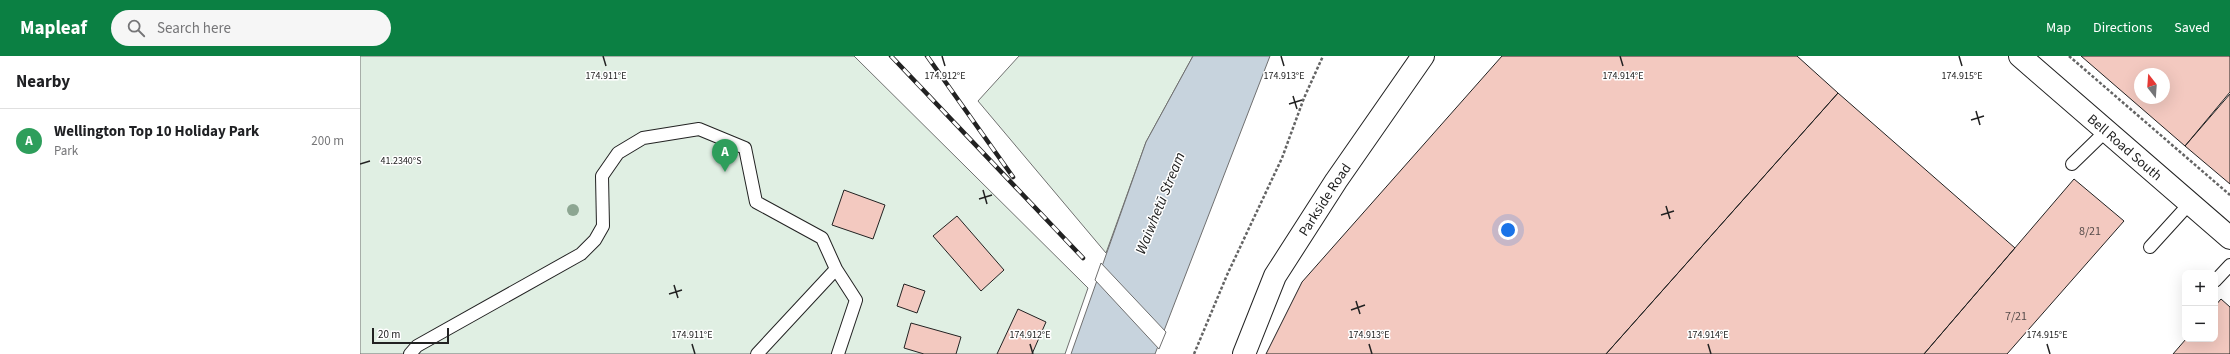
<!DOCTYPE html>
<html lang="en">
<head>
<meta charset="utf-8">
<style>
	body { margin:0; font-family:"Source Sans 3",sans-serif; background:#f6f6f6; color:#202124 }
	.controls { position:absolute; right:12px; bottom:12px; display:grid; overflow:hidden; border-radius:8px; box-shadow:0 4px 16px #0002 }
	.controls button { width:36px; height:36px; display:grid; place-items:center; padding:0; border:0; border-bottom:1px solid #e0e0e0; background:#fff; color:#202124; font:20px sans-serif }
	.compass { position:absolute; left:1774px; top:12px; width:36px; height:36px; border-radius:50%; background:#fff; box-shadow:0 4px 16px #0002; rotate:343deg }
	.scale { position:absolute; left:12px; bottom:10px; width:77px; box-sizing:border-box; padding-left:4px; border:2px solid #222; border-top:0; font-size:11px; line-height:14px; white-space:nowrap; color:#222; -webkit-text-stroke:3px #fff; paint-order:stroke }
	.you { position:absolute; left:1148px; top:174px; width:14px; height:14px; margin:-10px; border:3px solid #fff; border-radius:50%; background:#1a73e8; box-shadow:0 0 0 6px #1a73e833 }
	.badge { display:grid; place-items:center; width:26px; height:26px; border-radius:50%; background:#0b8043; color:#fff; font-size:13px; font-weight:700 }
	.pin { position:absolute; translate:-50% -33px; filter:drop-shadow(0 1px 2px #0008) }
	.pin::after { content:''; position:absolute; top:21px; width:14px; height:12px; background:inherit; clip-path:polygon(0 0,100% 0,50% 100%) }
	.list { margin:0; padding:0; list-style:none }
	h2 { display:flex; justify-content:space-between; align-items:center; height:52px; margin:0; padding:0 16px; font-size:17px }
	h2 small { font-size:13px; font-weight:400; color:#757577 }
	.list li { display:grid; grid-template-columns:26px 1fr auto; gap:12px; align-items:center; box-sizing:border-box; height:64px; padding:0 16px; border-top:1px solid #e0e0e0 }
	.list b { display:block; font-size:15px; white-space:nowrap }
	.list p { margin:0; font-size:13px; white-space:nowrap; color:#757577 }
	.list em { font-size:13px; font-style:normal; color:#757577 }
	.icon { flex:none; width:22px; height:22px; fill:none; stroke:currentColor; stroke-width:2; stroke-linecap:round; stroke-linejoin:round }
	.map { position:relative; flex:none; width:1870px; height:298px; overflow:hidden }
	header { display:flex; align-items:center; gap:24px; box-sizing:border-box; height:56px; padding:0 20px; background:#0b8043; color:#fff }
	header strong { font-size:19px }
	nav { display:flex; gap:22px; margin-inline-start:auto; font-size:14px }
	.search { width:280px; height:36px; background:#f6f6f6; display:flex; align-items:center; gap:10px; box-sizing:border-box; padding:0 14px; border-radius:22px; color:#757577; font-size:15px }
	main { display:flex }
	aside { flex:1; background:#fff }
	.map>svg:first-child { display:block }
	.green { fill:#e0efe3; stroke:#6f6f6f }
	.water { fill:#c7d3dd; stroke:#6f6f6f }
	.pier { fill:#fff; stroke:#6f6f6f }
	.building { fill:#f3c9c0; stroke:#222; fill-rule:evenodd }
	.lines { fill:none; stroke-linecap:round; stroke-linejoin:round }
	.lane-casing { stroke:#222; stroke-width:14 }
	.secondary-casing { stroke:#222; stroke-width:24 }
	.path { stroke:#646464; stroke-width:2.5; stroke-dasharray:3 2; stroke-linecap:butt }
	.lane { stroke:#fff; stroke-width:12 }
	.secondary { stroke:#fff; stroke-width:22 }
	.rail-casing { stroke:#222; stroke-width:4.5 }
	.rail { stroke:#fff; stroke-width:3; stroke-dasharray:9; stroke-linecap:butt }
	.tree { fill:#8da692 }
	.ticks { fill:none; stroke:#222; stroke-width:1.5 }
	.labels { text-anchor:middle; stroke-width:3; stroke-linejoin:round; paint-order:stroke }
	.number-label { font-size:12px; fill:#564c4a }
	.street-label { font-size:14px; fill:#222; stroke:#fff }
	.water-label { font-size:15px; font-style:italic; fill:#222; stroke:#fff }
	.ticks-label { font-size:10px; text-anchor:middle; fill:#222; stroke:#fff; stroke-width:3; stroke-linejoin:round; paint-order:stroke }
</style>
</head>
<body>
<header>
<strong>Mapleaf</strong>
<div class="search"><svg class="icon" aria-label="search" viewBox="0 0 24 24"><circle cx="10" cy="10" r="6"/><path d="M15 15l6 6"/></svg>Search here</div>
<nav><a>Map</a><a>Directions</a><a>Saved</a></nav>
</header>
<main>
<aside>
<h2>Nearby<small></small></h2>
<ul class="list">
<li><span class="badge" style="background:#2e9e5b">A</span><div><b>Wellington Top 10 Holiday Park</b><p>Park</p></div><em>200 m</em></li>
</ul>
</aside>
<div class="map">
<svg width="1870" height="298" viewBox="0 0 1870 298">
	<rect width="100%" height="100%" fill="#fff"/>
	<path class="green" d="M0 0H494L728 232 705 298H0Z
		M659 0H833L786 86 746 197 618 45Z"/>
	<path class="water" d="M833 0H910L795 298H711L786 86Z"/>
	<path class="pier" d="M741 207 806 276 799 293 735 224Z"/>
	<path class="building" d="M1142 0H1437L1478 37 1246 298H906L942 226Z
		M1721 0H1870V36L1825 90ZM1780 18H1804V42H1780Z
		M1478 37 1655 192 1564 298H1246Z
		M1870 38V128L1825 90Z
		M1714 123 1764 165 1647 298H1564Z
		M484 134 525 149 513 183 472 169Z
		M597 160 644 214 621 235 573 180Z
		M544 228 565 235 557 257 537 250Z
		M1861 243 1870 251V298H1813L1826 283H1855V250Z
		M658 253 686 266 672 298H637Z
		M551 267 601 281 596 298H564L544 292Z"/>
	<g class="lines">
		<defs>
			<path id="lane" d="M1712 108 1747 74
				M1790 191 1830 147
				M1855 225 1870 209
				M50 298 57 290 221 198 235 184 243 170 242 120 258 97 283 82 339 73 385 92 396 146 462 182 476 213 496 244 478 298
				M397 298 476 213"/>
			<g id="secondary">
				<path id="s1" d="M1660 0 1870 182"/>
				<path id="s2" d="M884 298 915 220 976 125 1063 0"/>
			</g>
		</defs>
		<use href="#lane" class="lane-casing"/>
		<use href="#secondary" class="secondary-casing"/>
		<path class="path" d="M1709 0 1870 139
			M834 298 867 219 922 102 944 42 963 0"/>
		<use href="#lane" class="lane"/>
		<use href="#secondary" class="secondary"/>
		<defs>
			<path id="rail" d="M531 0 723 202
				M567 0 653 121"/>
		</defs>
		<use href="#rail" class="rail-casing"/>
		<use href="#rail" class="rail"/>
	</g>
	<circle class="tree" cx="213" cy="154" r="6"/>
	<path class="ticks" d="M243 0 246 10M582 0 585 10M921 0 924 10M1260 0 1263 10M1599 0 1602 10M933 40 937 53M929 48 942 44M1616 55 1620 69M1611 64 1624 60M0 108 10 105M623 134 627 148M619 143 632 139M1306 150 1310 163M1301 159 1314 155M314 229 318 242M309 238 322 234M996 245 1000 258M991 254 1005 249M332 288 335 298M670 288 673 298M1009 288 1012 298M1348 288 1351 298M1687 288 1690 298"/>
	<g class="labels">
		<g class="number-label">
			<text x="1730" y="179">8/21</text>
			<text x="1656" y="264">7/21</text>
		</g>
		<g class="street-label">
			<text dy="5" stroke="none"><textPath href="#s1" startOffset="139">Bell Road South</textPath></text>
			<text dy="5" stroke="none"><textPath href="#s2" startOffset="175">Parkside Road</textPath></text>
		</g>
		<g class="water-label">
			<text transform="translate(800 147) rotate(-68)" y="5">Waiwhetū Stream</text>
		</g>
	</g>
	<g class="ticks-label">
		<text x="246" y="23">174.911°E</text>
		<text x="585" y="23">174.912°E</text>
		<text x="924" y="23">174.913°E</text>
		<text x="1263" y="23">174.914°E</text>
		<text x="1602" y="23">174.915°E</text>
		<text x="41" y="108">41.2340°S</text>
		<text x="332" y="282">174.911°E</text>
		<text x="670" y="282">174.912°E</text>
		<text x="1009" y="282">174.913°E</text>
		<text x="1348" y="282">174.914°E</text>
		<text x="1687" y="282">174.915°E</text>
	</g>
</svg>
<div class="controls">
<button>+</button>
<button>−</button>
</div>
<svg class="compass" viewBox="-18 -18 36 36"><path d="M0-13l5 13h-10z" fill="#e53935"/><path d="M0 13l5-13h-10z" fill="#757577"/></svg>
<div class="scale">20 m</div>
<div class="you"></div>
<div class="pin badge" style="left:365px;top:116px;background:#2e9e5b">A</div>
</div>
</main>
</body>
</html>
